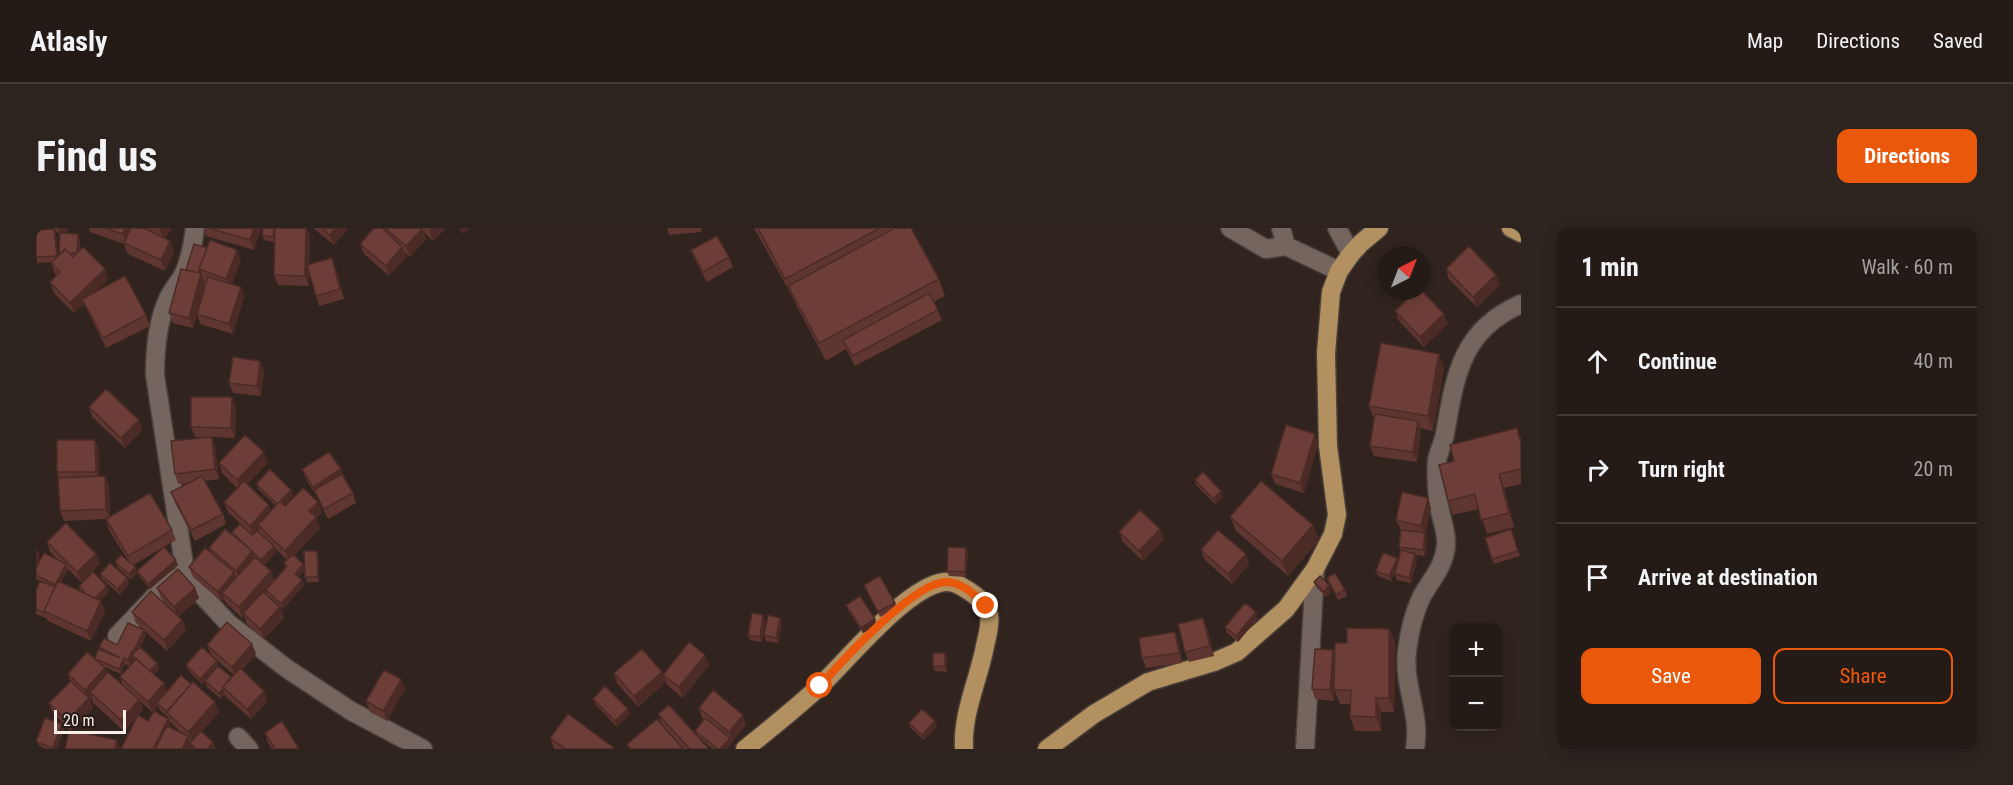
<!DOCTYPE html>
<html lang="en">
<head>
<meta charset="utf-8">
<style>
	body { margin:0; font-family:"Roboto Condensed",sans-serif; background:#2d241f; color:#f1f3f6 }
	.controls { position:absolute; right:18px; bottom:18px; display:grid; overflow:hidden; border-radius:12px; box-shadow:0 3px 15px #0003 }
	.controls button { width:54px; height:54px; display:grid; place-items:center; padding:0; border:0; border-bottom:2px solid #423935; background:#251b16; color:#f1f3f6; font:30px sans-serif }
	.compass { position:absolute; left:1341px; top:18px; width:54px; height:54px; border-radius:50%; background:#251b16; box-shadow:0 3px 15px #0003; rotate:42deg }
	.scale { position:absolute; left:18px; bottom:15px; width:72px; box-sizing:border-box; padding-left:6px; border:3px solid #f7efea; border-top:0; font-size:16px; line-height:21px; white-space:nowrap; color:#f7efea; -webkit-text-stroke:4px #271b15; paint-order:stroke }
	.stop { position:absolute; width:18px; height:18px; margin:-14px; border:4px solid #ea580c; border-radius:50%; background:#fff }
	.stop.end { background:#ea580c; border-color:#fff; box-shadow:0 2px 6px #0008 }
	.list { margin:0; padding:0; list-style:none }
	h2 { display:flex; justify-content:space-between; align-items:center; height:78px; margin:0; padding:0 24px; font-size:26px }
	h2 small { font-size:20px; font-weight:400; color:#a3a1a1 }
	.list li { display:grid; grid-template-columns:39px 1fr auto; gap:18px; align-items:center; box-sizing:border-box; height:108px; padding:0 24px; border-top:2px solid #423935 }
	.list b { display:block; font-size:22px; white-space:nowrap }
	.list em { font-size:20px; font-style:normal; color:#a3a1a1 }
	.actions { display:flex; gap:12px; padding:18px 24px }
	.actions a { flex:1; padding:14px 0; border:2px solid #ea580c; border-radius:12px; text-align:center; font-size:21px; color:#ea580c }
	.actions .main { background:#ea580c; color:#fff }
	.icon { flex:none; width:33px; height:33px; fill:none; stroke:currentColor; stroke-width:2; stroke-linecap:round; stroke-linejoin:round }
	.map { position:relative; flex:none; width:1485px; height:521px; overflow:hidden; border-radius:12px }
	header { display:flex; align-items:center; gap:36px; box-sizing:border-box; height:84px; padding:0 30px; background:#251b16; border-bottom:2px solid #423935 }
	header strong { font-size:28px }
	nav { display:flex; gap:33px; margin-inline-start:auto; font-size:21px }
	.intro { display:flex; align-items:center; justify-content:space-between; box-sizing:border-box; height:144px; padding:0 36px }
	h1 { margin:0; font-size:42px }
	.button { padding:15px 27px; border-radius:12px; background:#ea580c; color:#fff; font-size:21px; font-weight:700 }
	main { display:flex; gap:36px; padding:0 36px }
	aside { flex:1; background:#251b16; border-radius:12px; box-shadow:0 3px 15px #0003 }
	.map>svg:first-child { display:block }
	.lines { fill:none; stroke-linecap:round; stroke-linejoin:round }
	.minor-casing { stroke:#493f3a; stroke-width:21 }
	.major-casing { stroke:#493f3a; stroke-width:21 }
	.minor { stroke:#74665e; stroke-width:18 }
	.major { stroke:#b2905f; stroke-width:18 }
	.wall { fill:#5e3530; fill-rule:evenodd }
	.shaded-wall { fill:#4c2b27 }
	.building { fill:#6d3e38; stroke:#4c2b27; stroke-width:1.5 }
	.route { stroke:#ea580c; stroke-width:8 }
</style>
</head>
<body>
<header>
<strong>Atlasly</strong>
<nav><a>Map</a><a>Directions</a><a>Saved</a></nav>
</header>
<div class="intro"><h1>Find us</h1><a class="button">Directions</a></div>
<main>
<div class="map">
<svg width="1485" height="521" viewBox="0 0 1485 521">
	<rect width="100%" height="100%" fill="#31241e"/>
	<g class="lines">
		<defs>
			<path id="minor" d="M159 0C157 15 154 32 148 45 143 55 135 63 131 73 121 96 119 123 119 147L149 343 166 367 192 395 250 440 315 483 387 521
				M1194 0 1230 21 1250 18
				M1245 0 1250 18 1303 43
				M1301 0 1315 26
				M81 408 122 365 141 350
				M202 509 213 521
				M1269 521 1279 341
				M1379 521C1385 484 1367 460 1371 423 1373 406 1378 385 1385 370 1395 351 1408 340 1410 317 1411 303 1405 291 1403 277 1401 266 1400 243 1401 232 1403 223 1407 215 1409 206 1419 148 1425 102 1485 76"/>
			<path id="major" d="M1475 0 1485 5
				M709 521C734 501 759 481 783 459 811 433 870 359 908 354 918 353 925 358 933 363 942 369 951 376 953 387 955 399 950 411 948 423 941 455 926 487 928 521
				M1011 521 1058 486 1112 454 1178 434 1201 424 1250 381 1279 341 1297 306 1301 287 1292 218 1290 125 1295 64 1303 43 1315 26 1325 15 1343 0"/>
		</defs>
		<use href="#minor" class="minor-casing"/>
		<use href="#major" class="major-casing"/>
		<use href="#minor" class="minor"/>
		<use href="#major" class="major"/>
	</g>
	<path class="wall" d="M16 0H33L28 6H42L44 12V23L72 51 61 62 110 87 114 98 70 120 48 76 38 85 18 65 14 54 21 48 19 46 15 35 17 34 1 35 0 2 17 1ZM19 2 24 7V27L22 28 20 6Z
		M53 0H108L116 4 110 0H136L129 10 134 13 138 23 129 43 92 26 88 16 54 4Z
		M167 0H225L218 22 170 8Z
		M277 0H312L298 17Z
		M338 0H410L397 13 387 3 390 11 374 29 368 24 370 29 353 48 328 26 324 16Z
		M631 0H665L666 4 633 7Z
		M718 0H875L903 51 909 68 898 74 906 92 819 138 810 121 790 133 759 75 756 68Z
		M226 7 274 8 273 36 300 40 308 71 283 78 273 43V58L242 57 238 47 239 14 228 12Z
		M655 22 693 29 697 39 671 54 659 32Z
		M205 32 196 56 205 59 208 69 197 106 164 96 161 86 157 100 137 95 133 85 150 42Z
		M1410 41 1460 47 1464 57 1441 79 1413 51Z
		M1359 83 1408 86 1412 96 1388 119 1363 93Z
		M1403 126 1408 140 1397 203 1384 200 1385 203 1381 234 1338 228 1334 218 1338 191 1333 178Z
		M228 143 225 168 197 165 193 155Z
		M53 179 103 192 106 202 89 220 56 189Z
		M200 180 199 210 176 209 179 219 183 251 169 253 187 286 190 296 159 313 139 275 135 264 154 255 142 256 139 246 173 209H159L155 199Z
		M1481 200 1485 210V256L1468 260 1478 299 1451 306 1443 281 1417 287 1412 273 1418 233Z
		M1282 216 1268 265 1239 256 1235 246Z
		M63 222V248H69L73 258 74 289 136 302 140 312 97 337 99 339 101 345 95 352 81 339 79 334H93L73 302 70 291 28 293 24 283 23 250 21 244Z
		M183 235H232L211 256 236 283 240 278 222 261 220 256 257 267 248 277 249 278 286 284 280 290 284 300 258 328 267 336 269 341 283 328V354H271L269 349V342L262 349 266 352 268 357 247 381 236 371 244 379 248 390 228 411 211 396 208 387 206 390 190 375 188 371 186 374 157 349 153 339 174 324 173 320 196 307V304L217 307 192 284 188 274 201 260 186 245ZM239 320 251 332 248 335 250 339 238 353 235 343 228 337 240 324Z
		M266 241 307 249 317 265 320 275 292 291 281 269 270 251Z
		M1159 252 1187 269 1179 276 1160 257Z
		M1395 280 1389 307 1391 310 1389 328 1380 327 1381 332 1375 355 1361 352 1359 346 1360 342 1355 353 1342 348 1340 343 1362 334 1365 324 1363 319 1365 302 1360 292Z
		M1194 289 1277 297 1283 312 1252 348 1200 303Z
		M1124 301 1128 311 1107 333 1087 314 1083 304Z
		M1475 301 1484 328 1458 336 1449 310Z
		M11 314 60 326 64 336 45 354 32 341 25 354 44 363 43 358H71L73 363 64 372 65 373 69 383 55 413 12 393 10 390 0 386V362L4 353 0 351V340L23 333 14 324Z
		M930 320 932 325 930 349 913 348 911 343Z
		M1165 322 1210 326 1213 336 1196 356 1169 332Z
		M142 337 114 361 103 348 101 343Z
		M64 346 91 350 93 356 84 367 66 351Z
		M1291 350 1309 362 1311 368 1302 372 1293 355Z
		M1278 354 1295 363 1290 369 1280 359Z
		M828 357 859 375 861 380 844 389Z
		M121 360H159L163 370 143 388 146 392 150 402 131 423 100 395 96 384 132 379 125 370Z
		M810 377 841 397 827 405 812 382Z
		M744 390 746 395 742 415 730 413 728 407Z
		M1222 390 1202 414 1191 405 1189 399Z
		M729 392 726 414 714 412 712 407Z
		M1171 400 1178 428 1153 434 1149 424Z
		M1353 401 1359 415 1358 484H1345V503H1319L1314 488V476H1304L1299 463 1298 473 1279 471 1276 461 1297 422 1299 427 1311 415Z
		M108 402 110 408 104 419 121 435 123 441 118 446 128 455 131 464 155 456 179 474 183 484 166 503 179 519 178 521H157L156 519 101 489 88 503 57 475 56 470 54 472 57 480 35 502H33L17 485 13 475 34 454 32 446 59 431 65 422 63 419 81 417ZM97 430 98 432 84 449 87 458 71 445 68 439 85 446 89 436 94 438ZM104 473 116 484 122 478 123 481 132 489 134 494 147 506 135 500 132 491 112 493 102 487 107 482Z
		M1143 414 1146 435 1110 440 1106 430Z
		M216 416 220 426 206 442 232 473 215 491 190 469 189 466 185 471 171 459 169 453 166 456 152 442 150 437 183 439 195 449 198 447 175 427 171 417Z
		M911 430V444L899 443 897 438Z
		M673 437 647 470 631 457 627 447Z
		M626 444 630 454 602 479 581 455 578 445Z
		M365 451 369 461 351 493 334 484 330 473Z
		M557 471 594 486 581 499 559 476Z
		M663 480 710 497 696 514 695 513 696 515 691 521H677L661 508 659 503 668 492 666 490Z
		M622 486 672 520 673 521H648L627 498 647 521H593L591 516 626 497Z
		M899 493 901 498 888 512 875 500 873 495Z
		M26 496 28 501 21 521H0L2 519 0 514Z
		M229 505 263 521H236L232 515Z
		M514 510 577 519 578 521H519L518 520Z"/>
	<path class="shaded-wall" d="M22 0H33L25 8Z
		M89 0H96L91 16 87 6Z
		M125 0H136L128 12 124 2Z
		M218 0H225L218 22 214 12Z
		M270 0 274 8 273 58 269 48Z
		M299 0H312L298 17 294 7Z
		M396 0H410L397 13 394 3Z
		M424 0H435L426 6Z
		M18 1 20 6 23 33 21 28Z
		M386 1 390 11 374 29 370 18Z
		M42 6 44 12 43 31 41 25Z
		M134 13 138 23 129 43 125 32Z
		M366 19 370 29 353 48 350 38Z
		M201 22 205 32 194 62 190 51Z
		M296 30 300 40 308 71 304 61Z
		M69 41 72 51 48 75 46 71 48 76 38 85 34 75Z
		M164 43 169 55 157 100 153 90Z
		M1460 47 1464 57 1441 79 1437 69Z
		M205 59 208 69 197 106 193 96Z
		M1408 86 1412 96 1388 119 1384 109Z
		M1403 126 1408 140 1397 203 1392 188Z
		M224 133 228 143 225 168 221 158Z
		M196 169 200 180 199 210 195 200Z
		M103 192 106 202 89 220 85 210Z
		M1382 193 1385 203 1381 234 1377 224Z
		M1279 206 1282 216 1268 265 1264 255Z
		M176 209 179 219 183 251 179 241Z
		M59 212 63 222V254L60 244Z
		M228 224 232 235 205 263 201 252Z
		M305 241 308 252 279 262 277 259Z
		M1463 246 1468 260 1478 299 1473 285Z
		M69 248 73 258 74 291 70 281Z
		M255 262 257 267 243 282 241 277Z
		M1185 263 1187 269 1179 276 1177 271Z
		M1392 270 1395 280 1389 307 1391 310 1389 328 1387 322 1389 306 1385 298Z
		M282 274 286 284 280 290 284 300 253 333 249 323 273 283Z
		M233 277 237 287 222 297 224 302 218 308 214 298Z
		M1277 297 1283 312 1252 348 1246 333Z
		M1124 301 1128 311 1107 333 1103 323Z
		M238 318 240 324 227 337 225 332Z
		M0 319 4 329 0 339Z
		M930 320 932 325 930 349 929 344Z
		M216 323 220 333 204 353 200 343Z
		M281 323 283 328V354L282 349Z
		M60 326 64 336 45 354 41 344Z
		M1210 326 1213 336 1196 356 1192 346Z
		M1379 326 1381 332 1375 355 1373 350Z
		M1361 330 1363 335 1355 353 1353 348Z
		M140 332 142 337 114 361 112 356Z
		M30 336 32 342 21 362 19 357Z
		M267 336 269 342 260 351 259 346Z
		M99 339 101 345 95 352 93 346Z
		M235 343 239 354 209 387 207 385 208 387 206 390 203 379Z
		M198 344 202 355 186 365 188 371 186 374 182 364Z
		M91 350 93 356 84 367 82 361Z
		M266 352 268 357 247 381 245 376Z
		M1293 357 1295 363 1290 369 1288 364Z
		M71 358 73 363 59 378 57 372Z
		M159 360 163 370 141 389 138 379Z
		M65 373 69 383 55 413 51 403Z
		M244 379 248 390 228 411 224 401Z
		M1220 384 1222 390 1202 414 1200 408Z
		M727 387 729 392 726 414 724 409Z
		M744 390 746 395 742 415 740 410Z
		M1167 390 1171 400 1178 428 1174 418Z
		M839 391 841 397 827 405 825 400Z
		M146 392 150 402 131 423 128 412Z
		M1353 401 1359 415 1358 484 1353 470Z
		M108 402 110 408 99 429 97 424Z
		M1139 404 1143 414 1146 435 1143 425Z
		M216 416 220 426 200 449 196 439Z
		M1297 422 1301 433 1298 473 1294 462Z
		M96 423 98 428 96 427 97 430 94 438 92 432Z
		M909 425 911 430V444L909 438Z
		M669 427 673 437 647 470 643 459Z
		M88 430 89 436 85 446 83 441Z
		M181 433 183 439 166 456 164 451Z
		M121 435 123 441 116 449 114 443Z
		M69 440 73 451 54 464 56 470 54 472 57 480 34 503 31 493 52 471 49 462Z
		M626 444 630 454 602 479 598 468Z
		M365 451 369 461 351 493 347 483Z
		M128 455 132 466 121 475 122 478 116 484 112 474Z
		M187 461 189 466 185 471 183 465Z
		M228 463 232 473 215 491 211 481Z
		M1340 470 1345 484V503L1340 489Z
		M103 472 107 482 88 503 85 492Z
		M179 474 183 484 156 514 152 504Z
		M592 481 594 486 581 499 579 493Z
		M707 487 710 497 696 514 693 504Z
		M132 491 136 501 126 521H117Z
		M899 493 901 498 888 512 886 507Z
		M26 496 28 501 21 521H17Z
		M152 508 156 519 155 521H146Z
		M694 510 696 515 691 521H684Z
		M81 512 84 521H79Z
		M177 514 179 519 178 521H171Z"/>
	<path class="building" d="M70 0H89L87 6Z
		M95 0H108L134 13 125 32 88 15Z
		M173 0H218L214 12Z
		M227 0H238L237 9 226 7Z
		M239 0H270L269 48 238 47Z
		M286 0H299L294 7Z
		M338 0H346L366 19 350 38 324 16Z
		M349 0H386V1L370 18Z
		M722 0H844L749 51Z
		M859 0H875L903 51 783 115 752 58Z
		M18 1 21 28 0 29V2Z
		M24 5 42 6 41 25H33L29 21 26 25H23Z
		M681 8 693 29 667 44 655 22Z
		M174 12 201 22 190 51 163 41Z
		M158 16 171 20 163 41 164 45 150 42Z
		M1433 18 1460 47 1437 69 1410 41Z
		M47 19 69 41 34 75 14 54 24 44 15 35 29 21 37 29Z
		M296 30 304 61 280 68 271 37Z
		M145 41 165 45 153 90 133 85Z
		M89 48 110 87 67 110 46 71Z
		M172 49 205 59 193 96 161 86Z
		M1379 63H1386L1408 86 1384 109 1359 83Z
		M893 65 902 82 816 128 807 112Z
		M1345 115 1403 126 1392 188 1333 178Z
		M197 129 224 133 221 158 193 155Z
		M70 161 103 192 85 210 53 179Z
		M155 169H196L195 200 155 199Z
		M1339 186 1382 193 1377 224 1334 218Z
		M1250 197 1279 206 1264 255 1235 246Z
		M1481 200 1485 215V241L1463 246 1473 285 1445 292 1439 266 1412 273 1403 237 1418 233 1414 217Z
		M209 207 228 224 201 252 183 235Z
		M176 209 179 241 139 246 135 213Z
		M21 212H59L60 244H21Z
		M293 224 305 241 277 259 266 241Z
		M234 241 255 262 241 276 220 256Z
		M1167 244 1185 263 1177 271 1159 252Z
		M306 246 317 265 288 281 278 262Z
		M69 248 70 281 24 283 22 250Z
		M166 248 187 286 155 302 135 264Z
		M208 253 233 277 214 298 188 274Z
		M1225 253 1277 297 1246 333 1194 289Z
		M267 260 282 274 273 283 280 289 249 323 222 297 244 273 249 278Z
		M1366 264 1392 270 1385 298 1360 292Z
		M114 265 136 302 92 328 70 291Z
		M1104 282 1124 301 1103 323 1083 304Z
		M30 295 60 326 41 344 11 314Z
		M204 296 216 307 221 303 238 318 225 332 196 304Z
		M189 301 216 323 200 343 173 320Z
		M1475 301 1482 323 1456 331 1449 310Z
		M1182 302 1210 326 1192 346 1165 322Z
		M1365 302 1389 305 1387 322 1363 319Z
		M128 319 140 332 112 356 101 343Z
		M912 319 930 320 929 344 911 343Z
		M169 320 198 344 182 364 153 339Z
		M1365 322 1379 326 1373 350 1359 346Z
		M268 323H281L282 349H269Z
		M8 325 30 336 19 357 0 347V340Z
		M1347 325 1361 330 1353 348 1340 343Z
		M257 326 267 336 259 346 266 352 245 376 230 362 251 338 248 335Z
		M85 327 99 339 93 346 79 334Z
		M219 329 235 343 203 379 186 365Z
		M74 335 91 350 82 361 64 346Z
		M142 341 159 360 138 379 121 360Z
		M57 344 71 358 59 370 50 366 43 358Z
		M1299 345 1309 362 1300 367 1291 350Z
		M844 348 859 375 842 384 828 357Z
		M1284 348 1293 357 1288 364 1278 354Z
		M4 353 19 359 8 383 9 385 0 381V362Z
		M22 353 65 373 51 403 8 383Z
		M115 363 146 392 128 412 96 384Z
		M227 364 244 379 224 401 207 385Z
		M824 368 839 391 825 400 810 377Z
		M1209 375 1220 384 1200 408 1189 399Z
		M716 385 727 387 724 409 712 407Z
		M732 387 744 390 740 410 728 407Z
		M1167 390 1174 418 1149 424 1142 396Z
		M191 394 216 416 196 439 171 417Z
		M92 395 108 402 97 424 96 423 92 432 88 430 83 441 59 431 62 421 84 430 63 419 68 410 81 417Z
		M1311 400 1353 401V470H1340V489L1314 488 1315 462H1298L1299 415H1311Z
		M1139 404 1143 425 1106 430 1103 410Z
		M653 414 669 427 643 459 627 447Z
		M104 419 121 435 114 443 96 427Z
		M166 419 181 433 164 451 150 437Z
		M606 421 626 444 598 468 578 445Z
		M1279 421 1297 422 1294 462 1276 461Z
		M51 424 69 440 49 462 32 446Z
		M897 425H909V438H897Z
		M100 431 128 455 112 474 84 449Z
		M182 438 195 449 187 459V461L183 465 169 453Z
		M204 440 228 463 211 481 187 459Z
		M348 442 365 451 347 483 330 473Z
		M72 444 103 472 85 492 54 464Z
		M145 447 155 456 131 484 121 475Z
		M35 453 53 470 31 493 13 475Z
		M157 454 179 474 152 504 130 484Z
		M569 458 592 481 579 493 557 471Z
		M677 462 707 487 693 504 663 480Z
		M633 477 672 520 671 521H654L622 486Z
		M886 481 899 493 886 507 873 495Z
		M118 483 132 491 117 521H85L102 487 112 493Z
		M532 486 577 519 575 521H530L514 510Z
		M9 490 26 496 17 520 0 514Z
		M669 490 694 510 684 521H682L659 503Z
		M621 491 647 521H595L591 516Z
		M246 493 263 521H239L229 505Z
		M131 498 152 508 146 521H119Z
		M33 502 81 512 79 521H29Z
		M165 503 177 514 171 521H160L154 515Z"/>
	<g class="lines">
		<path class="route" d="M784 458C806 433 879 353 911 354 927 355 940 367 950 378"/>
	</g>
</svg>
<div class="controls">
<button>+</button>
<button>−</button>
</div>
<svg class="compass" viewBox="-18 -18 36 36"><path d="M0-13l5 13h-10z" fill="#e53935"/><path d="M0 13l5-13h-10z" fill="#a3a1a1"/></svg>
<div class="scale">20 m</div>
<div class="stop" style="left:784px;top:458px"></div>
<div class="stop end" style="left:950px;top:378px"></div>
</div>
<aside>
<h2>1 min<small>Walk · 60 m</small></h2>
<ul class="list">
<li><svg class="icon" aria-label="ahead" viewBox="0 0 24 24"><path d="M12 20V5M6 11l6-6 6 6"/></svg><div><b>Continue</b></div><em>40 m</em></li>
<li><svg class="icon" aria-label="right" viewBox="0 0 24 24"><path d="M7 20v-9h11M14 6l5 5-5 5"/></svg><div><b>Turn right</b></div><em>20 m</em></li>
<li><svg class="icon" aria-label="arrive" viewBox="0 0 24 24"><path d="M6 21V4h12l-3 4 3 4H6"/></svg><div><b>Arrive at destination</b></div></li>
</ul>
<div class="actions"><a class="main">Save</a><a>Share</a></div>
</aside>
</main>
</body>
</html>
